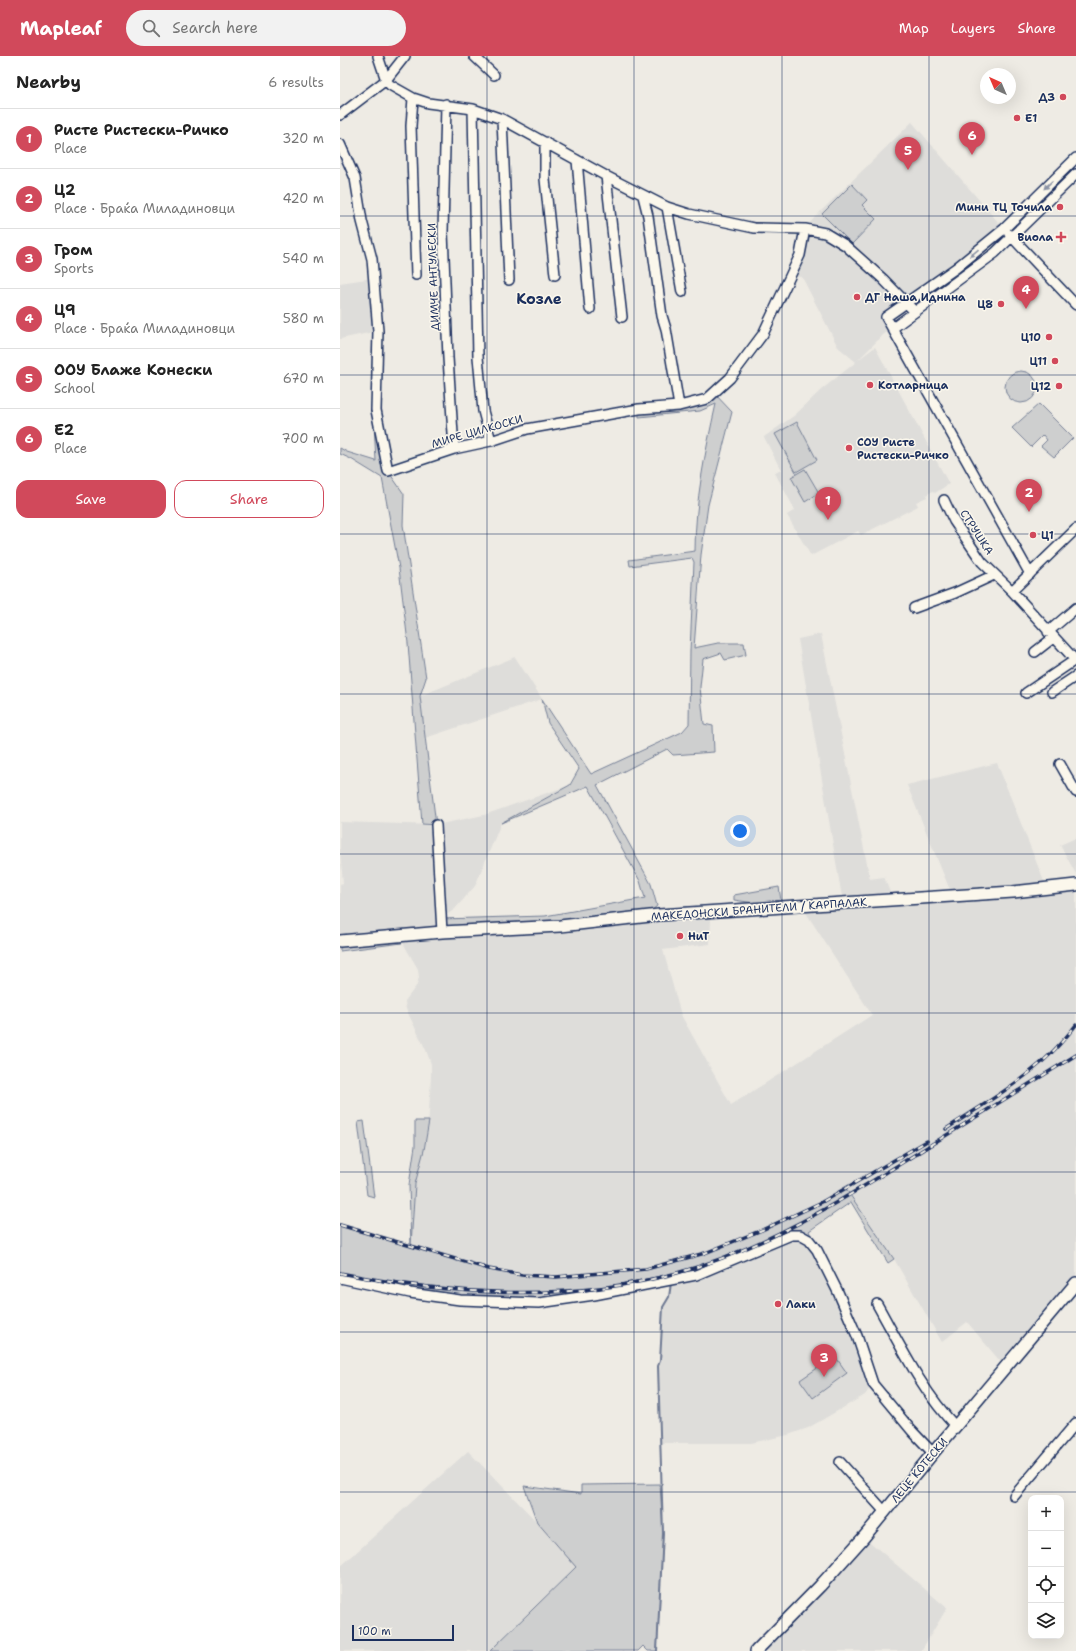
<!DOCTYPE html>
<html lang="en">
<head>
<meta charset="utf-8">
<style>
	body { margin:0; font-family:"Shantell Sans",sans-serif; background:#f2f2f2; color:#222 }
	.controls { position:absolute; right:12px; bottom:12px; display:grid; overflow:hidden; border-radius:8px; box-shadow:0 4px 16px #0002 }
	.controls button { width:36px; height:36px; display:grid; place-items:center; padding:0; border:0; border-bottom:1px solid #e0e0e0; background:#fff; color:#222; font:20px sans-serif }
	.compass { position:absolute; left:640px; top:12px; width:36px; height:36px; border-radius:50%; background:#fff; box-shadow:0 4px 16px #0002; rotate:316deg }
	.scale { position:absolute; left:12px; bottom:10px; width:102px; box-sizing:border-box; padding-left:4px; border:2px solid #1b2f5e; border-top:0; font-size:11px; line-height:14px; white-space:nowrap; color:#1b2f5e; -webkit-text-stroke:3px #fbf7ec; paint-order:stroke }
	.you { position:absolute; left:400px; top:775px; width:14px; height:14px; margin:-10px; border:3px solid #fff; border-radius:50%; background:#1a73e8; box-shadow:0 0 0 6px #1a73e833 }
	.badge { display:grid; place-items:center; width:26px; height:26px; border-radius:50%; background:#d1495b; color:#fff; font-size:13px; font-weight:700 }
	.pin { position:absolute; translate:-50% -33px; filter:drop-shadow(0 1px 2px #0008) }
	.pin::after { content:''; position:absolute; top:21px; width:14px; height:12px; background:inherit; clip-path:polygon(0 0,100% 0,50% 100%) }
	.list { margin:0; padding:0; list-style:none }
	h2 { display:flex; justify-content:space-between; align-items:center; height:52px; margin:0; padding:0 16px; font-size:17px }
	h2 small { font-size:13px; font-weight:400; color:#767676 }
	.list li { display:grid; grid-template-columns:26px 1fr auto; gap:12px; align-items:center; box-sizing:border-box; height:60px; padding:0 16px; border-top:1px solid #e0e0e0 }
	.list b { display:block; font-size:15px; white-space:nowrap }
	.list p { margin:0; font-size:13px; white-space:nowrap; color:#767676 }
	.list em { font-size:13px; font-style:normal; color:#767676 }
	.actions { display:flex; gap:8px; padding:12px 16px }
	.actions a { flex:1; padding:9px 0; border:1px solid #d1495b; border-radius:12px; text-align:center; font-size:14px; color:#d1495b }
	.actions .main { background:#d1495b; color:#fff }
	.icon { flex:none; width:22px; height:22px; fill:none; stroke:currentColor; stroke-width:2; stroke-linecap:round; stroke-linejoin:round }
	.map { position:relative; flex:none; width:736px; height:1595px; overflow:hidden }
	header { display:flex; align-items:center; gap:24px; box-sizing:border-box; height:56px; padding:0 20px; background:#d1495b; color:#fff }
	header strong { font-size:19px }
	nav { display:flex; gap:22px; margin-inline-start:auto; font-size:14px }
	.search { width:280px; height:36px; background:#f2f2f2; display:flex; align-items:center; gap:10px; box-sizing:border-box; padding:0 14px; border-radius:22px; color:#767676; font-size:15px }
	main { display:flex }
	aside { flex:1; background:#fff }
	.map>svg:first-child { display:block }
	.built { fill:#deddda }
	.green { fill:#cecfcf; stroke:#747f96 }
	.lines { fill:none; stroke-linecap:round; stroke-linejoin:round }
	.stream { stroke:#6d7892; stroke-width:2 }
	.minor-casing { stroke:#1b2f5e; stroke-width:12 }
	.major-casing { stroke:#1b2f5e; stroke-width:14 }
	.minor { stroke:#fbf7ec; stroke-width:9 }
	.major { stroke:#fbf7ec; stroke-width:11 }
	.rail-casing { stroke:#1b2f5e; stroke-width:3.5 }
	.rail { stroke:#fbf7ec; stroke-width:2; stroke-dasharray:6; stroke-linecap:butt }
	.oneway { fill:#8b93a5 }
	.grid { fill:none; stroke:#1b2f5e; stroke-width:1; stroke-opacity:0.55 }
	.poi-dot { fill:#d1495b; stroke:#fbf7ec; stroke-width:1.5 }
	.labels { text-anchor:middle; stroke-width:3; stroke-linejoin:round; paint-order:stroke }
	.poi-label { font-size:11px; font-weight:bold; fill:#1b2f5e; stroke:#fbf7ec; text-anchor:end }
	.street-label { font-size:11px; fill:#1b2f5e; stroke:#fbf7ec }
	.district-label { font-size:15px; font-weight:bold; fill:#1b2f5e; stroke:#fbf7ec }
</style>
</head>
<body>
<header>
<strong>Mapleaf</strong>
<div class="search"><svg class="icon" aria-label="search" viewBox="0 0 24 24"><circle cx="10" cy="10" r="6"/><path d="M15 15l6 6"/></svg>Search here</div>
<nav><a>Map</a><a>Layers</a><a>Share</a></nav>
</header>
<main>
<aside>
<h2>Nearby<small>6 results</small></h2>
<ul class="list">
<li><span class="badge">1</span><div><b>Ристе Ристески-Ричко</b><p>Place</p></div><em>320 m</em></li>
<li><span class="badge">2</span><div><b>Ц2</b><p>Place · Браќа Миладиновци</p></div><em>420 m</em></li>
<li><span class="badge">3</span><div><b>Гром</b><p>Sports</p></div><em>540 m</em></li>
<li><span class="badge">4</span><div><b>Ц9</b><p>Place · Браќа Миладиновци</p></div><em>580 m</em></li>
<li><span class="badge">5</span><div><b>ООУ Блаже Конески</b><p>School</p></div><em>670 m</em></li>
<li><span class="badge">6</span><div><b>Е2</b><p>Place</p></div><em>700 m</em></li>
</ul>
<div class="actions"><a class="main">Save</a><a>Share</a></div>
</aside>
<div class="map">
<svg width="736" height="1595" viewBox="0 0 736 1595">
	<rect width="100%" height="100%" fill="#eeebe4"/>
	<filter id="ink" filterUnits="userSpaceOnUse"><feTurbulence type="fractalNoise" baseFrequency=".025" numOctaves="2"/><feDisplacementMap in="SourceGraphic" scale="8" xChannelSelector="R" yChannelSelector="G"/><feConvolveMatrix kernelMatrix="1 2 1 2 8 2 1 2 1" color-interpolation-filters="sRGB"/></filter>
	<g filter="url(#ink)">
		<path class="built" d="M572 66 664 173 547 261 553 272 546 276 518 304 535 291 609 428 595 437 593 435 586 439 587 441 576 446 578 450 521 479 518 475 471 500 447 459 455 454 435 417 441 414 424 381 455 359 481 334 516 306 498 291 462 221 451 220 465 173 475 161Z
			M33 222 38 275 0 283V227Z
			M481 578 530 823 544 821 553 844 612 839 567 729 657 707 707 833 736 829V1227L665 1311 627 1266 602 1286 554 1203 506 1133 422 1174 394 1186 365 1197 306 1213 216 1221 182 1219 149 1213 71 1189 75 1128 88 1073 91 1020V1008L86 994 66 953 65 945 77 929 79 921 78 913 59 880 0 885V828L3 827 0 795V766L96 769 144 759 230 729 161 767 135 830 115 853 101 863 363 856 371 864 370 888 323 894 341 959 391 1049 532 959 461 849 503 847 458 583Z
			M175 601 202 643 85 682 80 640Z
			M736 782V818L720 789Z
			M451 1179 477 1194 533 1328 525 1339 468 1372 448 1379 411 1387H321L318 1310 320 1305 323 1251 329 1241 331 1224Z
			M128 1395 197 1466 237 1511 150 1595H0V1511Z
			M524 1481 607 1552 581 1595H416Z"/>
		<path class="green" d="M512 128 527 144 522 149 536 163 512 188 482 158Z
			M38 275 36 354 48 415 64 438 63 469 86 622 80 640 96 769 82 768 68 587 59 512 42 422 11 403 0 398V392L7 396 36 405 32 331 34 305 33 276Z
			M665 331a16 16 0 1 1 32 0a16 16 0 1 1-32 0Z
			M374 337 392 356 368 449 361 499 354 592 378 587H404L406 599 385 604 381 597 363 603 360 631 364 668 373 670 374 696 333 699 327 693 257 729 311 828 317 850 305 860 102 876 101 863 205 860 305 842 300 825 248 730 161 767 230 729 239 713 208 667 202 643 251 718 342 676 349 668 350 595 354 506 352 502 290 510 289 504 355 495C355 445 365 397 376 348L360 355 299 361V353L339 350Z
			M699 348 733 382 714 401 701 390 707 384 703 379 691 391 672 372Z
			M457 366 477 404 456 416 435 378Z
			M465 413 479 437 465 446 451 421Z
			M439 831 442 851 394 844V839Z
			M59 880 62 887 0 895V885Z
			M24 1065 34 1141 27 1139 18 1066Z
			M75 1065H89L84 1094 75 1128 71 1189 149 1213 182 1219 216 1221 306 1213 365 1197 394 1186 422 1174 506 1133 554 1203 548 1207 511 1146 469 1175 477 1194 460 1179 356 1219 199 1247 120 1244 0 1222V1217L54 1226 0 1217V1169L71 1189 69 1129 75 1090Z
			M495 1300 507 1317 473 1342 460 1324Z
			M320 1428 323 1477 317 1595H308L303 1590 298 1595H150L236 1511 197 1466 184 1430 241 1438V1429Z"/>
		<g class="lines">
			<path class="stream" d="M317 1595 323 1477 318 1310 320 1305 323 1251 329 1241 331 1227"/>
			<defs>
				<path id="minor" d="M38 0 46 24 50 29 73 42 88 47 133 53 162 63 266 120 327 151 349 158 414 172 465 173 485 177 505 189 543 223 575 256
					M134 0 154 19
					M73 42 71 70 76 219
					M106 48 103 176 108 302 114 393
					M133 53 138 301 143 355 151 385
					M0 59 46 24 65 0
					M162 63 169 224
					M205 86V123L215 219
					M0 88 15 122 22 165 32 203 38 275 36 354 48 415 114 393 151 385 187 373 299 353 339 350 367 343 390 322 423 278 460 199 465 173
					M237 104 250 253
					M266 120 282 261
					M303 140 308 160 322 260 326 273 339 350
					M327 151 342 236
					M669 178 736 249
					M553 272 655 197 736 118
					M604 444 614 465 642 506 672 535 736 605
					M690 518 546 261 616 212 664 173 736 102
					M672 535 736 473
					M574 552 615 537 654 519
					M708 576 736 552
					M695 596 713 582
					M712 636 736 620
					M686 637 735 604
					M720 708 736 736
					M96 769 102 876
					M0 1222 70 1237 120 1244 199 1247 254 1239 356 1219 451 1179H460L469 1184 477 1194 498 1236 517 1280 533 1328 572 1375 593 1397
					M537 1248C561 1291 582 1335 616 1371
					M500 1406 545 1456
					M674 1440 736 1367"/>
				<path id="major" d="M0 885 102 876 220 870 319 859 673 836 736 829
					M416 1595 480 1530 524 1481 593 1397 736 1227"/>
			</defs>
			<use href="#minor" class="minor-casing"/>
			<use href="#major" class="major-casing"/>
			<use href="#minor" class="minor"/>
			<use href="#major" class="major"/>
			<defs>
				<path id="rail" d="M606 1073C636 1053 668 1035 696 1011 711 999 724 984 736 969
					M0 1169 149 1213 182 1219 216 1221 306 1213 365 1197 422 1174 482 1146 587 1085
					M0 1217C111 1239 227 1247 337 1217 424 1193 501 1145 576 1098 629 1065 683 1032 736 999"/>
			</defs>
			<use href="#rail" class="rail-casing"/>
			<use href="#rail" class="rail"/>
		</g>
		<defs><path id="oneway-solid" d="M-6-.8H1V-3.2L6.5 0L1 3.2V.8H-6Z"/></defs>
		<g class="oneway">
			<use href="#oneway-solid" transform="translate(708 129) rotate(136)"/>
			<use href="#oneway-solid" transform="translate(634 197) rotate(141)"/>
		</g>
	</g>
	<path class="grid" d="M147 0V1595M294 0V1595M442 0V1595M589 0V1595M0 160H736M0 319H736M0 478H736M0 638H736M0 798H736M0 957H736M0 1116H736M0 1276H736M0 1436H736"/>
	<g class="poi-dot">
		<circle cx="723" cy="41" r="4"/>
		<circle cx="677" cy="62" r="4"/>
		<circle cx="720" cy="151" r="4"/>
		<path d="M719 175h4v4h4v4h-4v4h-4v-4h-4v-4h4z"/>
		<circle cx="517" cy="241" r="4"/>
		<circle cx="661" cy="248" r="4"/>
		<circle cx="709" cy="281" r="4"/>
		<circle cx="715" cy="305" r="4"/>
		<circle cx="530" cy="329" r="4"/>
		<circle cx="719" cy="330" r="4"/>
		<circle cx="509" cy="392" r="4"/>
		<circle cx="693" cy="479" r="4"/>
		<circle cx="340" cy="880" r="4"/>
		<circle cx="438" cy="1248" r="4"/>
	</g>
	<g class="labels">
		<g class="poi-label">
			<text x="715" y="45">Д3</text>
			<text x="685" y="66" text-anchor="start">Е1</text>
			<text x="712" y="155">Мини ТЦ Точила</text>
			<text x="713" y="185">Виола</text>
			<text x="525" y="245" text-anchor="start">ДГ Наша Иднина</text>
			<text x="653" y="252">Ц8</text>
			<text x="701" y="285">Ц10</text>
			<text x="707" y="309">Ц11</text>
			<text x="538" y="333" text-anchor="start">Котларница</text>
			<text x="711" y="334">Ц12</text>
			<text x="517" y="390" text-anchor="start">СОУ Ристе<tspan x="517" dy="13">Ристески-Ричко</tspan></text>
			<text x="701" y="483" text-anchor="start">Ц1</text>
			<text x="348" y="884" text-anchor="start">НиТ</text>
			<text x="446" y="1252" text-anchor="start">Лаки</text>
		</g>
		<g class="street-label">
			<text transform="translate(93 221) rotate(-92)" y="4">ДИМЧЕ АНТУЛЕСКИ</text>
			<text transform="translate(137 375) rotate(-16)" y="4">МИРЕ ЦИЛКОСКИ</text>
			<text transform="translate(637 476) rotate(57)" y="4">СТРУШКА</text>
			<text transform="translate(419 853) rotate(-4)" y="4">МАКЕДОНСКИ БРАНИТЕЛИ / КАРПАЛАК</text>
			<text transform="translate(579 1414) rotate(-50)" y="4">ЛЕЦЕ КОТЕСКИ</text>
		</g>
		<g class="district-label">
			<text x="199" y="248">Козле</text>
		</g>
	</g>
</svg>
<div class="controls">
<button>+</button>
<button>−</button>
<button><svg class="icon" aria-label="locate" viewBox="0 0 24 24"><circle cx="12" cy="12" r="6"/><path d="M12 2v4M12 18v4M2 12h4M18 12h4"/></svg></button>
<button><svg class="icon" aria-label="layers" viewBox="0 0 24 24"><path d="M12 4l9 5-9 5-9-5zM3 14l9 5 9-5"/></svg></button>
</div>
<svg class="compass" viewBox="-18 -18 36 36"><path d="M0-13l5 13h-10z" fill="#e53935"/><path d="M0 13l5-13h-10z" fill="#767676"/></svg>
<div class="scale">100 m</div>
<div class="you"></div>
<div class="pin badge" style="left:488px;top:464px">1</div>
<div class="pin badge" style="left:689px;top:456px">2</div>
<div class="pin badge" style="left:484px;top:1321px">3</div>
<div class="pin badge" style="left:686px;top:253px">4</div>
<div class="pin badge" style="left:568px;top:114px">5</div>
<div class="pin badge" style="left:632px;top:99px">6</div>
</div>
</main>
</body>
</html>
